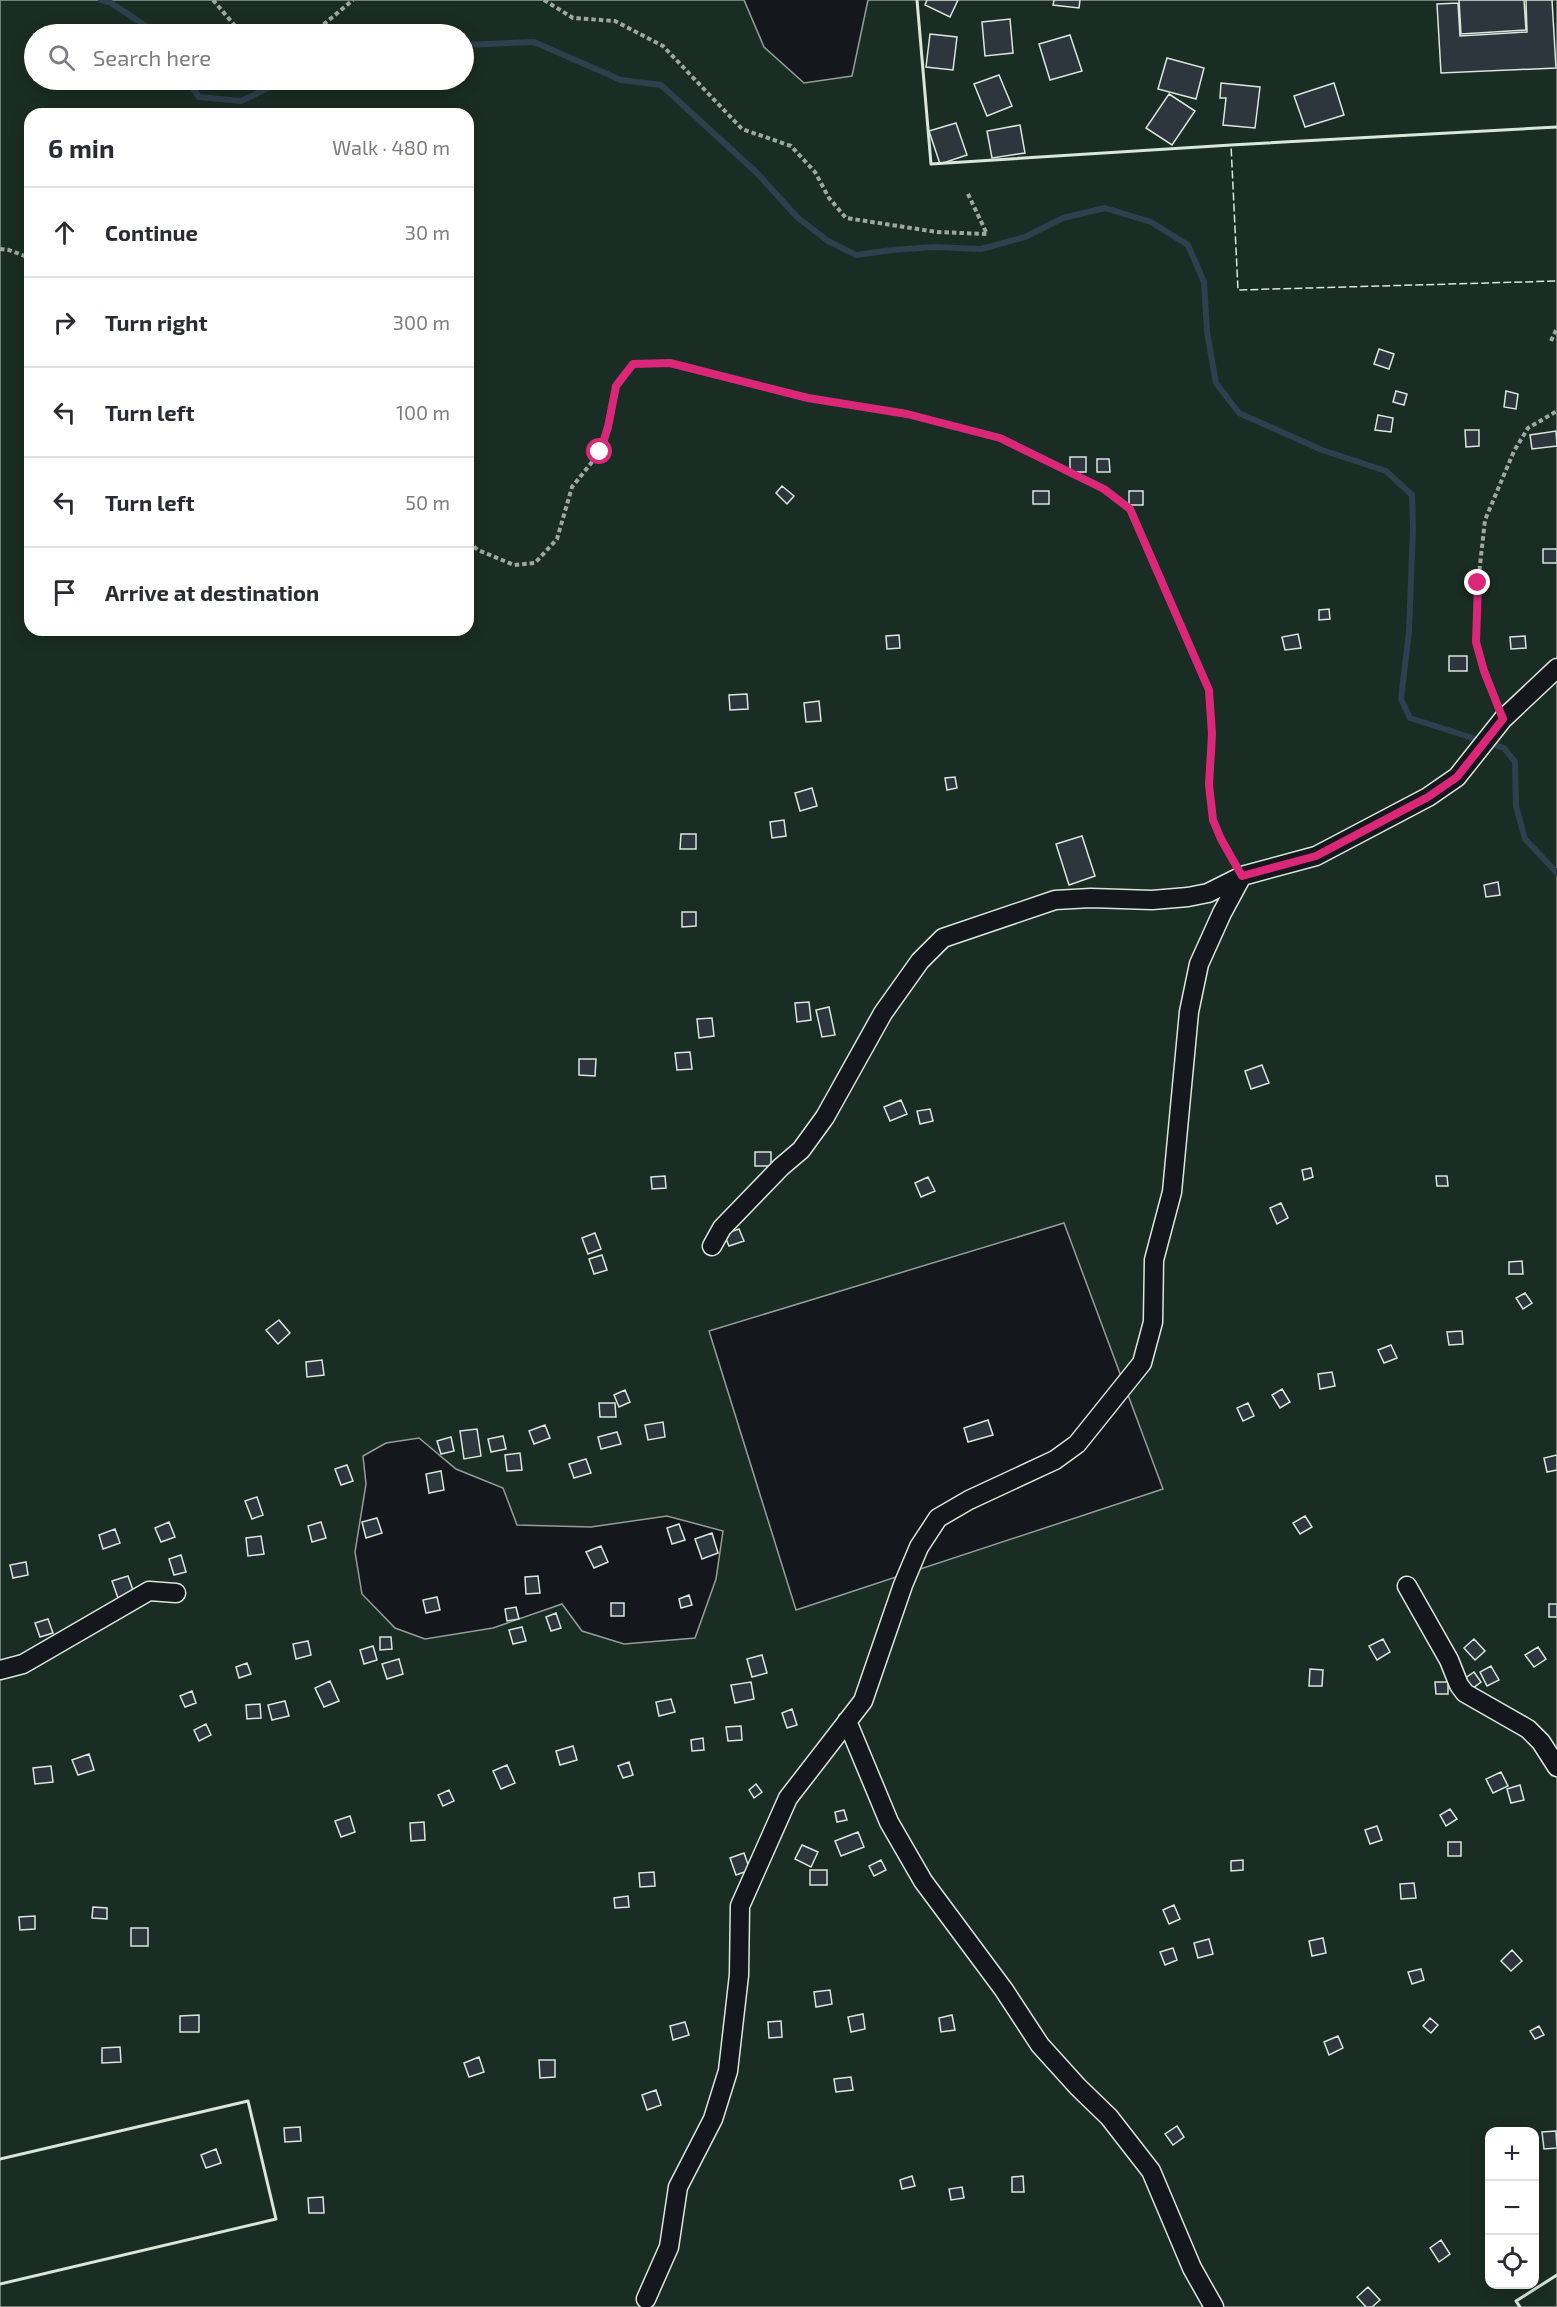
<!DOCTYPE html>
<html lang="en">
<head>
<meta charset="utf-8">
<style>
	body { margin:0; font-family:"Exo 2",sans-serif; background:#f2f2f3; color:#2b2b33 }
	.controls { position:absolute; right:18px; bottom:18px; display:grid; overflow:hidden; border-radius:12px; box-shadow:0 3px 15px #0003 }
	.controls button { width:54px; height:54px; display:grid; place-items:center; padding:0; border:0; border-bottom:2px solid #e1e1e2; background:#fff; color:#2b2b33; font:30px sans-serif }
	.stop { position:absolute; width:18px; height:18px; margin:-14px; border:4px solid #db2777; border-radius:50%; background:#fff }
	.stop.end { background:#db2777; border-color:#fff; box-shadow:0 2px 6px #0008 }
	.list { margin:0; padding:0; list-style:none }
	h2 { display:flex; justify-content:space-between; align-items:center; height:78px; margin:0; padding:0 24px; font-size:26px }
	h2 small { font-size:20px; font-weight:400; color:#7c7c81 }
	.list li { display:grid; grid-template-columns:39px 1fr auto; gap:18px; align-items:center; box-sizing:border-box; height:90px; padding:0 24px; border-top:2px solid #e1e1e2 }
	.list b { display:block; font-size:22px; white-space:nowrap }
	.list em { font-size:20px; font-style:normal; color:#7c7c81 }
	.icon { flex:none; width:33px; height:33px; fill:none; stroke:currentColor; stroke-width:2; stroke-linecap:round; stroke-linejoin:round }
	.map { position:relative; flex:none; width:1557px; height:2307px; overflow:hidden }
	.search { position:absolute; background:#fff; box-shadow:0 3px 15px #0003; left:24px; top:24px; width:450px; height:66px; display:flex; align-items:center; gap:15px; box-sizing:border-box; padding:0 21px; border-radius:33px; color:#7c7c81; font-size:22px }
	.panel { position:absolute; background:#fff; box-shadow:0 3px 15px #0003; left:24px; top:108px; width:450px; height:528px; border-radius:18px }
	.map>svg:first-child { display:block }
	.green { fill:#1a2d24; stroke:#939e99; stroke-width:1.5; fill-rule:evenodd }
	.lines { fill:none; stroke-linecap:round; stroke-linejoin:round }
	.stream { stroke:#2f3f4d; stroke-width:6 }
	.building { fill:#2c363c; stroke:#d8e6dc; stroke-width:1.5 }
	.street-casing { stroke:#d8e6dc; stroke-width:21 }
	.path { stroke:#9da8a2; stroke-width:4; stroke-dasharray:4.5 3; stroke-linecap:butt }
	.street { stroke:#14181c; stroke-width:18 }
	.fence { stroke:#d8e6dc; stroke-width:1.5; stroke-dasharray:8 3; stroke-linecap:butt }
	.wall { stroke:#d8e6dc; stroke-width:3 }
	.route { stroke:#db2777; stroke-width:8 }
</style>
</head>
<body>
<div class="map">
<svg width="1557" height="2307" viewBox="0 0 1557 2307">
	<rect width="100%" height="100%" fill="#14181c"/>
	<path class="green" d="M0 0H744L764 47 804 83 852 76 868 0H1557V2307H0ZM34 34H464V80H34ZM30 114H468V630H30ZM1064 1223 1163 1489 796 1610 709 1331ZM419 1438 456 1469 503 1488 517 1525 591 1527 667 1516 723 1531 716 1579 695 1638 624 1644 582 1631 562 1604 493 1628 425 1639 395 1628 362 1594 355 1552 366 1484 363 1456 386 1443ZM1490 2132H1534V2284H1490Z"/>
	<g class="lines">
		<path class="stream" d="M101 0 111 3 158 34
			M464 45 534 42 621 80 661 85 757 173 797 217 828 241 856 255 892 250 934 247 981 249 1025 237 1063 218 1105 208 1151 222 1188 245 1204 282 1207 332 1216 383 1239 413 1322 450 1386 471 1412 495 1413 527 1409 632 1401 699 1410 718 1504 748 1515 762 1516 806 1525 839 1557 873
			M187 80 199 97 241 101 285 80"/>
	</g>
	<path class="building" d="M927 0H958L950 17 925 5Z
		M1054 0H1080L1079 8 1053 5Z
		M1459 0H1524L1526 30 1461 34Z
		M1526 0H1552L1556 68 1441 73 1437 4 1458 3 1460 36 1527 32Z
		M1010 19 1013 53 985 56 982 22Z
		M930 34 957 37 953 70 926 67Z
		M1070 35 1082 71 1050 80 1039 44Z
		M1167 58 1204 68 1196 99 1158 89Z
		M999 75 1012 106 987 116 974 84Z
		M1221 83 1260 87 1255 128 1223 125 1226 98H1220Z
		M1334 83 1344 115 1305 127 1294 96Z
		M1169 94 1195 111 1172 145 1146 128Z
		M956 123 967 155 940 164 929 131Z
		M1020 125 1025 153 992 158 987 131Z
		M1379 349 1394 354 1389 369 1374 364Z
		M1396 391 1407 394 1404 405 1393 402Z
		M1506 391 1518 394 1516 409 1504 407Z
		M1378 415 1393 418 1391 432 1375 430Z
		M1465 430H1479V446L1466 447Z
		M1556 431 1557 446 1532 449 1530 435Z
		M1070 457H1086V472H1070Z
		M1097 459H1109L1110 472H1097Z
		M782 486 794 496 787 504 776 493Z
		M1033 491H1049V504H1033Z
		M1129 491H1143V505H1129Z
		M1543 549H1557V563H1543Z
		M1329 609 1330 619 1319 620V610Z
		M1298 634 1301 648 1285 650 1282 637Z
		M899 635 900 648 887 649 886 636Z
		M1525 636 1526 648 1511 649 1510 637Z
		M1449 656H1467V671H1449Z
		M747 694 748 709 730 710 729 695Z
		M819 701 821 721 806 722 804 703Z
		M955 777 957 788 947 790 945 778Z
		M812 788 817 806 800 811 795 793Z
		M784 820 786 836 772 838 770 822Z
		M681 834H696V849H680Z
		M1082 836 1095 876 1069 885 1056 844Z
		M1498 882 1500 895 1486 897 1484 885Z
		M682 912H696V926L682 927Z
		M809 1002 811 1020 797 1022 795 1003Z
		M829 1007 835 1035 822 1037 816 1010Z
		M712 1018 714 1036 699 1038 697 1019Z
		M690 1052 692 1069 677 1070 675 1053Z
		M579 1059H596L595 1076 579 1075Z
		M1262 1065 1269 1083 1251 1089 1245 1071Z
		M901 1100 907 1114 890 1121 884 1107Z
		M930 1109 933 1121 920 1124 917 1111Z
		M755 1152H771V1166H755Z
		M1311 1168 1313 1177 1304 1180 1302 1170Z
		M665 1176 666 1188 652 1189 651 1177Z
		M1436 1176H1447L1448 1186H1437Z
		M928 1177 935 1191 921 1197 915 1183Z
		M1281 1203 1288 1218 1277 1224 1270 1208Z
		M739 1229 744 1241 729 1246 724 1234Z
		M595 1233 601 1249 588 1254 582 1238Z
		M602 1255 607 1270 594 1274 589 1259Z
		M1522 1261 1523 1274H1509V1262Z
		M1525 1293 1532 1303 1523 1309 1516 1298Z
		M279 1320 290 1333 278 1344 266 1330Z
		M1462 1331 1463 1344 1449 1345 1447 1332Z
		M1391 1345 1397 1358 1384 1363 1378 1350Z
		M322 1360 324 1375 307 1377 306 1362Z
		M1332 1372 1335 1386 1320 1389 1318 1374Z
		M1282 1389 1290 1402 1280 1408 1272 1395Z
		M625 1390 630 1402 619 1407 614 1395Z
		M599 1403H615L616 1417H600Z
		M1248 1403 1254 1416 1243 1421 1237 1408Z
		M988 1420 993 1435 968 1442 964 1428Z
		M663 1422 665 1437 648 1440 645 1425Z
		M545 1425 550 1438 534 1444 529 1431Z
		M477 1429 481 1456 464 1459 460 1431Z
		M617 1432 621 1444 601 1449 598 1437Z
		M503 1436 506 1449 491 1452 488 1439Z
		M451 1437 454 1451 441 1454 437 1441Z
		M520 1453 522 1470 507 1471 505 1455Z
		M1557 1455V1470L1547 1472 1544 1458Z
		M586 1459 591 1473 574 1478 569 1464Z
		M347 1465 353 1481 341 1485 335 1469Z
		M441 1471 444 1490 429 1493 426 1474Z
		M257 1497 263 1515 252 1519 245 1501Z
		M1305 1516 1312 1527 1300 1534 1293 1523Z
		M377 1518 382 1533 366 1538 362 1522Z
		M169 1522 175 1537 161 1542 155 1528Z
		M321 1522 326 1538 312 1542 308 1526Z
		M679 1524 685 1540 672 1544 667 1528Z
		M115 1529 120 1543 103 1549 99 1535Z
		M712 1533 718 1553 702 1559 695 1539Z
		M261 1536 264 1554 248 1556 246 1538Z
		M601 1546 608 1562 594 1568 586 1552Z
		M181 1555 186 1572 174 1575 169 1559Z
		M26 1562 28 1575 13 1578 10 1565Z
		M128 1576 134 1593 118 1598 112 1581Z
		M538 1576 540 1593 526 1594 525 1577Z
		M689 1595 692 1605 681 1608 679 1599Z
		M437 1597 440 1610 426 1613 423 1600Z
		M611 1603H624V1616H611Z
		M1549 1604H1557V1617H1549Z
		M516 1607 519 1619 507 1621 505 1609Z
		M556 1613 561 1628 551 1631 546 1617Z
		M48 1619 53 1633 40 1637 35 1623Z
		M522 1627 526 1641 513 1644 509 1630Z
		M380 1637H391L392 1649 380 1650Z
		M1383 1639 1390 1652 1377 1660 1369 1646Z
		M1474 1639 1485 1651 1475 1660 1464 1648Z
		M308 1641 311 1655 296 1659 293 1644Z
		M373 1646 377 1660 364 1664 360 1650Z
		M1538 1647 1546 1659 1534 1667 1525 1655Z
		M762 1655 767 1673 752 1677 747 1659Z
		M399 1659 403 1674 387 1679 382 1664Z
		M247 1663 251 1674 239 1678 236 1667Z
		M1491 1666 1499 1680 1487 1686 1480 1672Z
		M1310 1669 1323 1670 1322 1686H1309Z
		M1474 1672 1481 1682 1469 1691 1461 1681Z
		M330 1681 339 1701 324 1707 315 1688Z
		M751 1682 754 1699 735 1703 731 1685Z
		M1435 1682H1448V1694H1436Z
		M192 1691 196 1703 185 1707 180 1696Z
		M671 1699 675 1712 659 1716 656 1702Z
		M285 1701 289 1716 272 1720 268 1705Z
		M260 1704 261 1718 247 1719 246 1705Z
		M792 1709 797 1725 787 1728 782 1713Z
		M206 1724 211 1735 199 1741 194 1730Z
		M741 1726 742 1740 728 1741 726 1727Z
		M703 1738 704 1750 692 1751 691 1740Z
		M573 1746 577 1760 560 1765 556 1751Z
		M89 1754 94 1770 78 1775 72 1760Z
		M629 1762 633 1775 623 1778 618 1766Z
		M507 1765 515 1783 501 1789 493 1771Z
		M51 1766 53 1782 35 1784 33 1768Z
		M1501 1772 1508 1786 1493 1793 1486 1779Z
		M756 1784 762 1792 754 1798 749 1790Z
		M1520 1785 1524 1800 1511 1803 1507 1789Z
		M449 1790 454 1801 443 1806 438 1795Z
		M1450 1809 1457 1819 1446 1826 1440 1815Z
		M844 1810 847 1820 837 1822 835 1812Z
		M350 1816 355 1832 341 1837 335 1821Z
		M424 1822 425 1840 411 1841 410 1823Z
		M1377 1826 1382 1840 1370 1844 1365 1830Z
		M858 1832 864 1847 841 1856 835 1841Z
		M1448 1842H1461V1856H1448Z
		M802 1845 818 1852 811 1867 795 1859Z
		M744 1853 750 1870 736 1875 730 1858Z
		M881 1860 886 1870 874 1876 869 1866Z
		M1243 1860V1870L1231 1871V1861Z
		M810 1870H827V1885H810Z
		M654 1872 655 1886 640 1887 639 1873Z
		M1414 1883 1416 1898 1401 1899 1400 1884Z
		M628 1896 629 1907 615 1908 614 1898Z
		M1174 1905 1180 1919 1169 1924 1163 1910Z
		M93 1907 107 1908V1919L92 1918Z
		M35 1916V1929L20 1930 19 1917Z
		M131 1928H148V1946H131Z
		M1323 1938 1326 1953 1312 1956 1309 1941Z
		M1209 1939 1213 1954 1198 1958 1194 1943Z
		M1173 1948 1177 1960 1165 1965 1160 1952Z
		M1512 1950 1522 1961 1511 1971 1501 1961Z
		M1421 1969 1424 1980 1412 1984 1408 1972Z
		M830 1990 832 2004 816 2007 814 1992Z
		M863 2014 865 2029 851 2032 848 2017Z
		M199 2015V2032H180V2016Z
		M952 2015 955 2030 941 2032 939 2018Z
		M1430 2018 1438 2025 1431 2033 1423 2026Z
		M781 2021 782 2037 769 2038 768 2022Z
		M685 2022 689 2035 673 2040 670 2026Z
		M1539 2026 1544 2035 1535 2039 1530 2031Z
		M1338 2036 1343 2048 1329 2055 1324 2042Z
		M120 2047 121 2062 102 2063V2048Z
		M479 2057 484 2072 469 2077 464 2063Z
		M539 2060H555V2077L540 2078Z
		M851 2077 853 2090 836 2092 834 2079Z
		M656 2090 661 2105 647 2110 642 2095Z
		M1177 2126 1184 2137 1173 2145 1165 2134Z
		M300 2127 301 2141 285 2142 284 2128Z
		M1556 2131 1557 2148 1544 2149 1542 2132Z
		M216 2149 221 2163 206 2168 201 2155Z
		M912 2176 915 2186 902 2189 900 2180Z
		M1023 2176 1024 2192H1012V2177Z
		M962 2187 964 2198 951 2200 949 2189Z
		M323 2197 324 2213H309L308 2198Z
		M1441 2240 1450 2254 1439 2262 1430 2248Z
		M1368 2287 1380 2300 1372 2307H1366L1357 2297Z"/>
	<g class="lines">
		<defs>
			<path id="street" d="M712 1246 722 1228 781 1167 801 1150 825 1117 883 1013 920 961 943 938 1055 900 1091 898 1152 900 1188 897 1208 893 1242 876
				M1407 1586 1449 1660 1459 1685 1465 1693 1528 1729 1541 1742 1557 1767
				M0 1670 23 1664 149 1591 176 1593
				M847 1721 889 1822 923 1881 1004 1990 1040 2045 1078 2087 1109 2117 1151 2171 1192 2268 1214 2307
				M646 2299 669 2247 678 2187 713 2119 728 2071 739 1975 740 1906 788 1798 863 1701 903 1585 919 1547 938 1518 969 1500 1055 1460 1077 1444 1142 1363 1153 1322 1154 1260 1172 1192 1189 1012 1199 964 1222 913 1242 876 1316 856 1428 797 1457 777 1503 719 1557 668"/>
		</defs>
		<use href="#street" class="street-casing"/>
		<path class="path" d="M213 0 242 34
			M544 0 573 18 615 21 663 46 742 129 791 146 815 172 829 198 846 218 937 232 987 234 967 192
			M312 34 353 0
			M0 249 9 250 30 258
			M1551 341 1557 328
			M468 542 478 550 514 565 535 563 557 539 572 487 600 452 608 427 616 386 633 364 670 363 808 398 907 414 1000 438 1104 489 1130 509 1209 690 1212 734 1209 785 1213 820 1234 861
			M1496 702 1484 671 1476 642 1478 583 1485 520 1514 451 1528 428 1557 411"/>
		<use href="#street" class="street"/>
		<path class="fence" d="M1557 127 1231 145 1238 290 1557 281"/>
		<path class="wall" d="M917 0 931 164 1231 145 1557 127
			M0 2159 248 2101 276 2219 0 2284
			M1520 2307 1516 2301 1557 2275"/>
	</g>
	<g class="lines">
		<path class="route" d="M600 452 608 427 616 386 633 364 670 363 808 398 907 414 1000 438 1104 489 1130 509 1209 690 1212 734 1209 785 1213 820 1221 839 1242 876 1316 856 1428 797 1457 777 1503 719 1484 671 1476 642 1478 583"/>
	</g>
</svg>
<div class="controls">
<button>+</button>
<button>−</button>
<button><svg class="icon" aria-label="locate" viewBox="0 0 24 24"><circle cx="12" cy="12" r="6"/><path d="M12 2v4M12 18v4M2 12h4M18 12h4"/></svg></button>
</div>
<div class="stop" style="left:600px;top:452px"></div>
<div class="stop end" style="left:1478px;top:583px"></div>
<div class="search"><svg class="icon" aria-label="search" viewBox="0 0 24 24"><circle cx="10" cy="10" r="6"/><path d="M15 15l6 6"/></svg>Search here</div>
<section class="panel">
<h2>6 min<small>Walk · 480 m</small></h2>
<ul class="list">
<li><svg class="icon" aria-label="ahead" viewBox="0 0 24 24"><path d="M12 20V5M6 11l6-6 6 6"/></svg><div><b>Continue</b></div><em>30 m</em></li>
<li><svg class="icon" aria-label="right" viewBox="0 0 24 24"><path d="M7 20v-9h11M14 6l5 5-5 5"/></svg><div><b>Turn right</b></div><em>300 m</em></li>
<li><svg class="icon" aria-label="left" viewBox="0 0 24 24"><path d="M17 20v-9H6M10 6l-5 5 5 5"/></svg><div><b>Turn left</b></div><em>100 m</em></li>
<li><svg class="icon" aria-label="left" viewBox="0 0 24 24"><path d="M17 20v-9H6M10 6l-5 5 5 5"/></svg><div><b>Turn left</b></div><em>50 m</em></li>
<li><svg class="icon" aria-label="arrive" viewBox="0 0 24 24"><path d="M6 21V4h12l-3 4 3 4H6"/></svg><div><b>Arrive at destination</b></div></li>
</ul>
</section>
</div>
</body>
</html>
